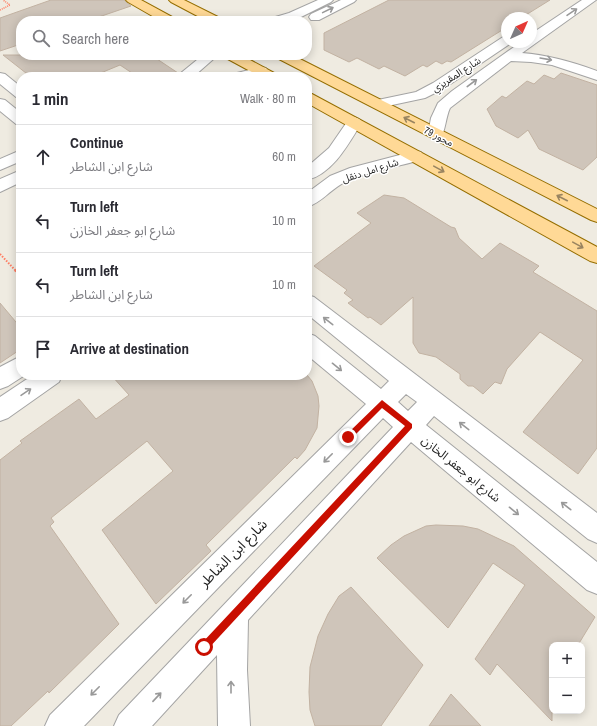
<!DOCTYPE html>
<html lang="en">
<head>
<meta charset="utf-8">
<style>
	body { margin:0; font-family:"Archivo Narrow","Noto Sans Arabic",sans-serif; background:#f2f2f3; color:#2b2b33 }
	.controls { position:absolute; right:12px; bottom:12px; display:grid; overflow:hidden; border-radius:8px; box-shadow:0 2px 10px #0003 }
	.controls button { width:36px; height:36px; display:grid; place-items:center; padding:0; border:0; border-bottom:1px solid #e1e1e2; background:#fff; color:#2b2b33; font:20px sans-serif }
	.compass { position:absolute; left:501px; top:12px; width:36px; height:36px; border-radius:50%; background:#fff; box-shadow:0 2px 10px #0003; rotate:45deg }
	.stop { position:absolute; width:12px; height:12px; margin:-9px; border:3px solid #c90e00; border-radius:50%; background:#fff }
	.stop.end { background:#c90e00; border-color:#fff; box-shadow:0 1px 4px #0008 }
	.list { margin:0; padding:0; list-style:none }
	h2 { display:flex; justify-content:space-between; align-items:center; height:52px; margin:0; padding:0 16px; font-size:17px }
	h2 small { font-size:13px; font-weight:400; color:#7c7c81 }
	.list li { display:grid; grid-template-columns:26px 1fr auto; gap:12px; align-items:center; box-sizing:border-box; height:64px; padding:0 16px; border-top:1px solid #e1e1e2 }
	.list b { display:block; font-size:15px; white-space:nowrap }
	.list p { margin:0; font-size:13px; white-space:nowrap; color:#7c7c81 }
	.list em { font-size:13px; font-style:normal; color:#7c7c81 }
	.icon { flex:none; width:22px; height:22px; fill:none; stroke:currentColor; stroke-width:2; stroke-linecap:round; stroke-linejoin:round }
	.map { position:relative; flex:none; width:597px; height:726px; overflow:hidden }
	.search { position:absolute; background:#fff; box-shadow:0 2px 10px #0003; left:16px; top:16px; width:296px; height:44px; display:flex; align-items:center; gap:10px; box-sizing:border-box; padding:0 14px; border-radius:16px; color:#7c7c81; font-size:15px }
	.panel { position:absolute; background:#fff; box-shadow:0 2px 10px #0003; left:16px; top:72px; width:296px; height:308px; border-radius:16px }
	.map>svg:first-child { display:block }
	.building { fill:#cfc5ba; stroke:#c2b2a2 }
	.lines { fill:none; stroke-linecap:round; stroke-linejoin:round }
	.minor-casing { stroke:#a4a4a4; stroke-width:2 }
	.major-casing { stroke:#956e00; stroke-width:2 }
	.path-far2 { stroke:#ff7d62; stroke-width:1.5; stroke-dasharray:1 1; stroke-linecap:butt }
	.path-far1 { stroke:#ff7d62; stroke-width:2; stroke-dasharray:1.5 1.5; stroke-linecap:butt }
	.path { stroke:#ff7d62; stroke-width:2.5; stroke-dasharray:2 2; stroke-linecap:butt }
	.minor { fill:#fff; fill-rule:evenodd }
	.major { fill:#ffd996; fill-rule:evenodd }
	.oneway { stroke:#999 }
	.oneway2 { stroke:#998460 }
	.route { fill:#c90e00 }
	.labels { text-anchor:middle; stroke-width:3; stroke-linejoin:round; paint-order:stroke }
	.far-street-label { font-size:10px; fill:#1d1d1d; stroke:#fff }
	.street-label { font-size:12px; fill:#1d1d1d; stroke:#fff }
	.near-street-label { font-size:14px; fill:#1d1d1d; stroke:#fff }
</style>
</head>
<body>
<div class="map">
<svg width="597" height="726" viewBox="0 0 597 726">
	<rect width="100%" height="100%" fill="#efebe1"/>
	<path class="building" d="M51 0H124L131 6 87 21H21V44L0 51V18Z
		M389 0H550L521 18H507V27L451 62 447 61 442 64 436 61 427 67 423 65 405 76 384 66 379 69 357 58 349 62 324 50V33Z
		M3 55H151L178 73 175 77H138L120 65 91 77H31Z
		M561 73 597 85V157L583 170 539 149 528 130 518 138 496 126 487 109 502 96 506 98 527 81 534 84 544 75 554 79Z
		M384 195 404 198 451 227 455 228 459 238 482 259 500 243 539 266 533 272 597 311V448L578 474 523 432 583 360 540 332 507 369 501 384 495 382 483 394 473 386H468L460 379V374L436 357 419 353 413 343V297L381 325 370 317 368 318 348 303 353 300 344 293 347 290 314 266 371 223 357 213Z
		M0 303 21 328V349L0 363Z
		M111 375H307L312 381 318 396 319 406 317 428 305 450 297 459 295 457 206 545 211 551 156 604 102 530 173 471 147 441 51 518 54 522 50 526 119 624 49 693 48 691 11 726H0V460L22 443 20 441 79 399 96 419 129 395Z
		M436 525 463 526 478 529 514 546 595 617 578 645H552V721L497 664 490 675 475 659 525 585 493 563 448 628 377 558 391 545 404 536 426 526Z
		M351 587 423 665 381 726H315L310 710 309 692 310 667 318 636 328 614 339 596Z
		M451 694 481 726H429Z"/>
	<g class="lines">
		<defs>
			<path id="minor" d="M318 0H333L331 2 297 19 289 21H270L272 18 289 13Z
				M341 0H356L354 2 319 20H311L309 17 311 14Z
				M582 0H596L522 53C548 55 573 62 597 71V80L552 65 531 62 511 61 450 108C446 116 445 132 441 137L436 139 431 137 428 134 431 118 438 103 452 91 521 42H531V34Z
				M507 36V42L511 43 443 89 425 98 378 108 373 107 371 104 373 101 416 92 433 83 503 37Z
				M203 55H218L193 77H176Z
				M261 67 266 68 268 71 266 74 254 77H231L233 74Z
				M0 73 5 74 21 87V98L16 97 0 84Z
				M0 99 5 100 21 113V125L16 124 0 111Z
				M354 117 359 119 362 122C349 143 333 174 307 180V167L329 148 349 119Z
				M21 150V161L0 170V159Z
				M415 151 421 152 423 156 421 160C395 167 367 172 343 183 330 190 321 203 307 207V193L330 176 350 168Z
				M21 170V182L0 192V179Z
				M307 295 314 297 597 513V543L588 539 434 416 426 425 597 562V594L587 590 411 442 248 620 247 670 250 726H218L217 655 152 726H114L119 715 393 427 383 418 84 726H45L50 715 366 404 307 355V333L315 336 381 389 389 381 307 314ZM406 394 417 402 408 411 398 402Z
				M21 356V375H25L8 386 0 389V367Z
				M33 375H62L59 382 8 418 0 421V397Z"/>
			<path id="major" d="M126 0H141L174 18 176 21H161L128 2Z
				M169 0H184L220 18 222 21H207L171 2Z
				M224 55H241L276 74 278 77H261L226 58Z
				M275 55H292L597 209V222L591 220 277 58Z
				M307 93 312 94 597 247V263L590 261 307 103Z"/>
		</defs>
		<use href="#minor" class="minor-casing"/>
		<use href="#major" class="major-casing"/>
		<path class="path-far2" d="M0 10 10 5 3 0"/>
		<path class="path-far1" d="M0 254 16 271"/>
		<path class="path" d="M15 270 21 276"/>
		<use href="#minor" class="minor"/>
		<use href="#major" class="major"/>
	</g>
	<defs><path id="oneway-shaft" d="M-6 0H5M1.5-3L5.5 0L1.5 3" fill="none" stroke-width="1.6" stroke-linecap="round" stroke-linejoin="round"/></defs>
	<g class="oneway">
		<use href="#oneway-shaft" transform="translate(328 10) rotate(-26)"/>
		<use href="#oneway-shaft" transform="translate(572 12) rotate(-34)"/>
		<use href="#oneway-shaft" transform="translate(546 59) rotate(10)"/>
		<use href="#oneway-shaft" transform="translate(472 83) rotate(-37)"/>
		<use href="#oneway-shaft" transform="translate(328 321) rotate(-142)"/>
		<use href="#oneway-shaft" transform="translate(337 367) rotate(39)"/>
		<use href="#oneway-shaft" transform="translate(26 392) rotate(-34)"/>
		<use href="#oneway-shaft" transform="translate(464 426) rotate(-142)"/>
		<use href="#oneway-shaft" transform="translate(328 458) rotate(135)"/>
		<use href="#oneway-shaft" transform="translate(566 506) rotate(-142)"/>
		<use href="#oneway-shaft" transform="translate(514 511) rotate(39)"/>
		<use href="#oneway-shaft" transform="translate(187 599) rotate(135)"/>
		<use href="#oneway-shaft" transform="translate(231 687) rotate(-90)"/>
		<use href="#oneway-shaft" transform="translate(95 691) rotate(135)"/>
		<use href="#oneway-shaft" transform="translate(157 697) rotate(-47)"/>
	</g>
	<g class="oneway2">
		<use href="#oneway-shaft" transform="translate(409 120) rotate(-153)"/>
		<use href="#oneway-shaft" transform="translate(439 169) rotate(29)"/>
		<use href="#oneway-shaft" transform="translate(562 198) rotate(-153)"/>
		<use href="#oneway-shaft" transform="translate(578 245) rotate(29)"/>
	</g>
	<path class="route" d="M382 400 412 424V428L207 650 204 652 201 650 199 647 201 644 405 426 382 408 351 439H346V435Z"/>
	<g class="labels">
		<g class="far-street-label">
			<text transform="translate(456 74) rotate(-33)" y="4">شارع المقريزي</text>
			<text transform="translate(439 136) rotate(27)" y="4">محور 79</text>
			<text transform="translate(370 170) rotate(-18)" y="4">شارع امل دنقل</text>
		</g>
		<g class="street-label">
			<text transform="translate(461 469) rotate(39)" y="4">شارع ابو جعفر الخازن</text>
		</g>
		<g class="near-street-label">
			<text transform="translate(233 553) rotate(-45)" y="5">شارع ابن الشاطر</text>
		</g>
	</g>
</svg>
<div class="controls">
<button>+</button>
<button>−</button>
</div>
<svg class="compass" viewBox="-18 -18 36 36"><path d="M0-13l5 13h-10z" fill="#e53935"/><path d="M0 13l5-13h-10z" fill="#7c7c81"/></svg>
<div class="stop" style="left:204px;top:647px"></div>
<div class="stop end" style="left:348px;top:437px"></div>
<div class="search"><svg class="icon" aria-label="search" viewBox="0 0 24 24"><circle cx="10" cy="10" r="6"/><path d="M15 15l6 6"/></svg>Search here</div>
<section class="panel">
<h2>1 min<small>Walk · 80 m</small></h2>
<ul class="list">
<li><svg class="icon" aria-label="ahead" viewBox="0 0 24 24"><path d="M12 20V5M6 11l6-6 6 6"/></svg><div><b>Continue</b><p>شارع ابن الشاطر</p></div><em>60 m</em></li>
<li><svg class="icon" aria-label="left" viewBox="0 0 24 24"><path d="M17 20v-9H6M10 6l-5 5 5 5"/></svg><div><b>Turn left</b><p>شارع ابو جعفر الخازن</p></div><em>10 m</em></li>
<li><svg class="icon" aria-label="left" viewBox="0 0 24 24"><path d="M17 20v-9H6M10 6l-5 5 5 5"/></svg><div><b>Turn left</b><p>شارع ابن الشاطر</p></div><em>10 m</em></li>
<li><svg class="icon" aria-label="arrive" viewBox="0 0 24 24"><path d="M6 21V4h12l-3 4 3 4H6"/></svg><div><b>Arrive at destination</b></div></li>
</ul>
</section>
</div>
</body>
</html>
